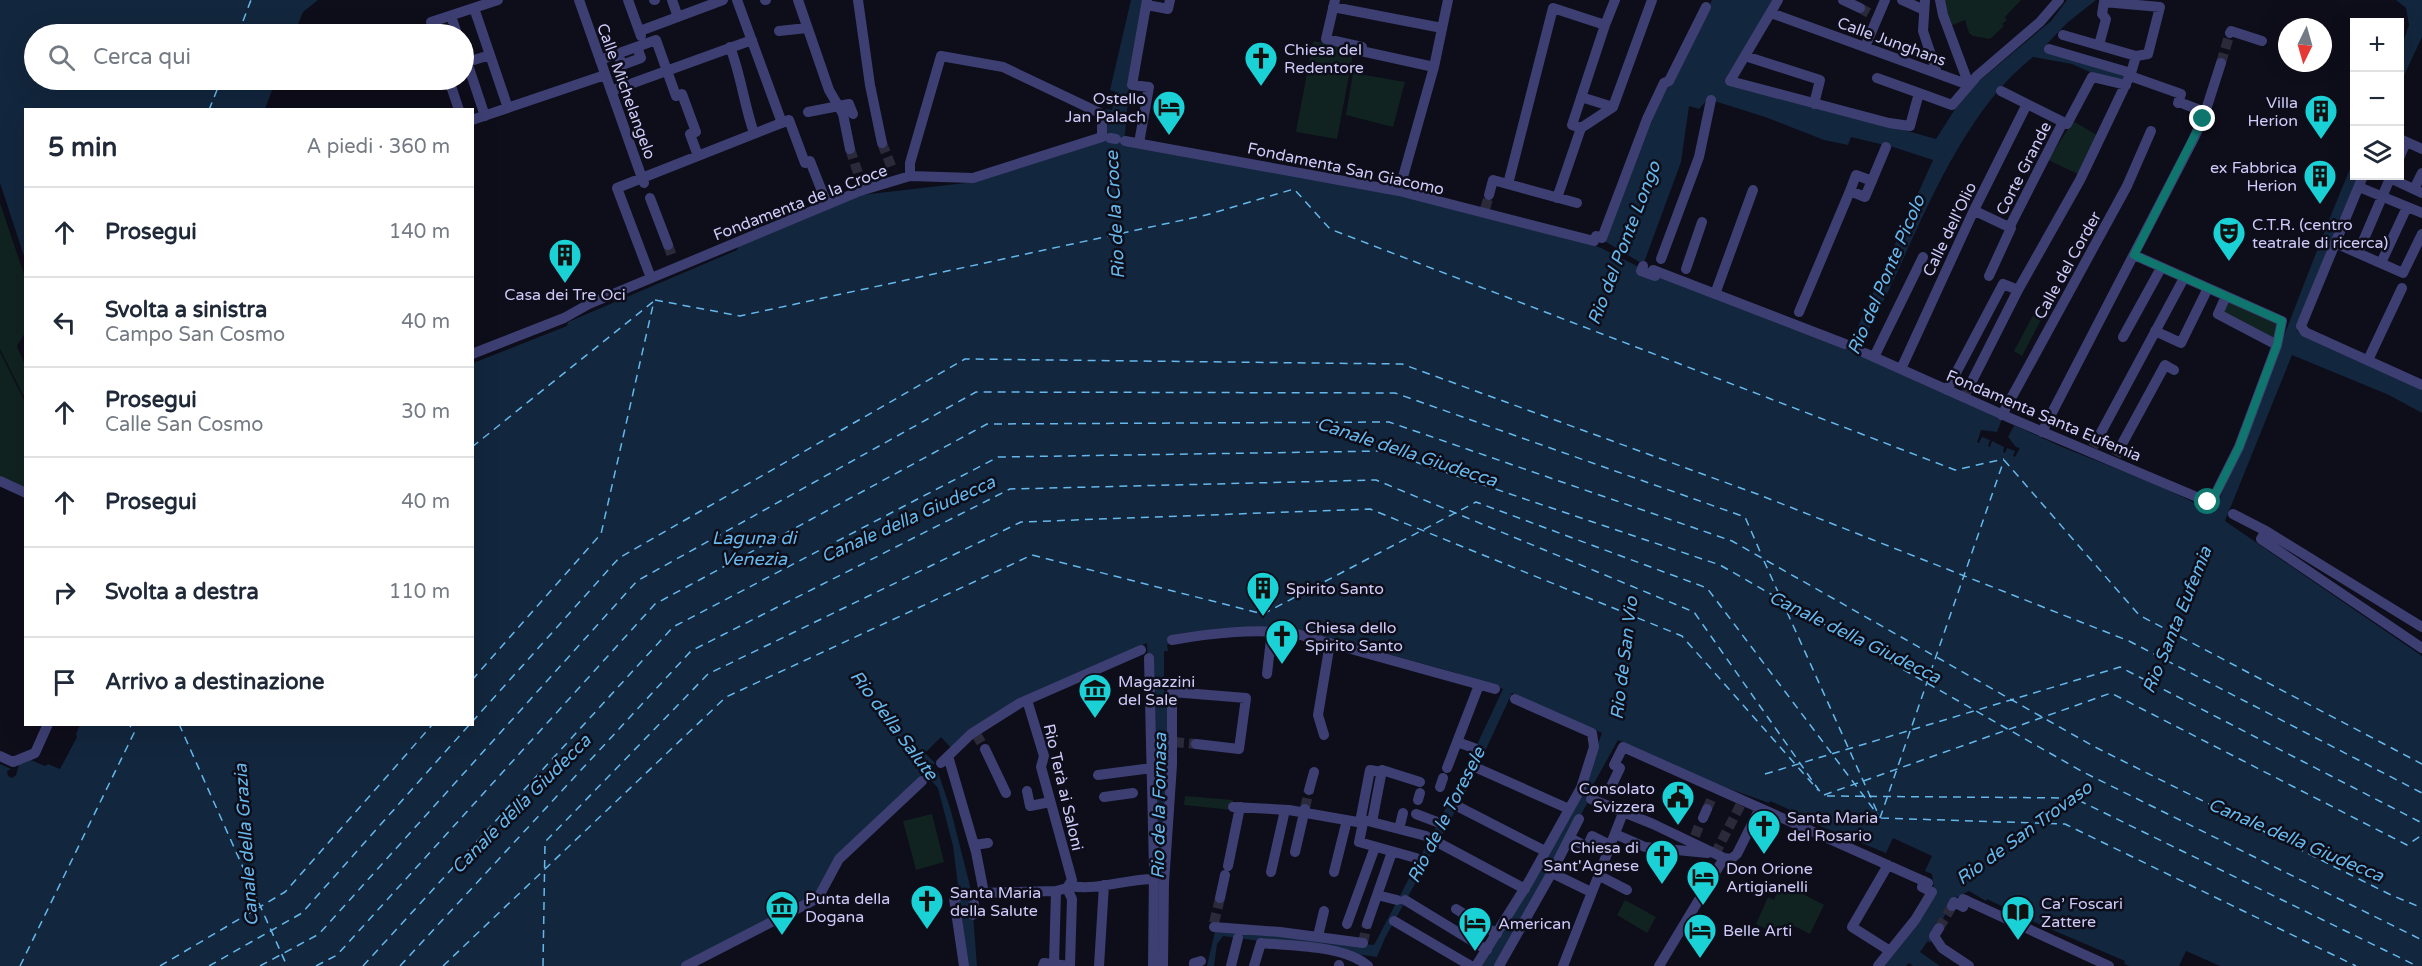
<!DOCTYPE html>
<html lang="it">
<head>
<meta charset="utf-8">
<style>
	body { margin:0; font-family:"Varela Round",sans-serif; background:#f2f2f3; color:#1f2937 }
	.controls { position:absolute; right:18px; top:18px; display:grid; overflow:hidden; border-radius:0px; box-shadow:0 6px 24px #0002 }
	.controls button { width:54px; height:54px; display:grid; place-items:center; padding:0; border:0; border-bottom:2px solid #e0e1e3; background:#fff; color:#1f2937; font:30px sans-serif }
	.compass { position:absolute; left:2278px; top:18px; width:54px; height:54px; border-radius:50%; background:#fff; box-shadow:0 6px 24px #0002; rotate:185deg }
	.stop { position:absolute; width:18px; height:18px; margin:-14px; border:4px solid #0f766e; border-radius:50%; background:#fff }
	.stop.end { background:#0f766e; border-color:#fff; box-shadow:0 2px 6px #0008 }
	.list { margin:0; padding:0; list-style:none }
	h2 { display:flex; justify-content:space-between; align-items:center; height:78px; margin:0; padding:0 24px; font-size:26px }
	h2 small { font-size:20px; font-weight:400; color:#747a83 }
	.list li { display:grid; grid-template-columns:39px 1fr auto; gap:18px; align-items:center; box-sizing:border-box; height:90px; padding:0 24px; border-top:2px solid #e0e1e3 }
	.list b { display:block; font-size:22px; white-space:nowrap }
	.list p { margin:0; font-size:20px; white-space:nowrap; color:#747a83 }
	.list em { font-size:20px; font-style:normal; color:#747a83 }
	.icon { flex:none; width:33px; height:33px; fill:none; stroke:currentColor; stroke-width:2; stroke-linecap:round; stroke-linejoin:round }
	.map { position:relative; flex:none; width:2422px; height:966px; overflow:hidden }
	.search { position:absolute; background:#fff; box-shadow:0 6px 24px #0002; left:24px; top:24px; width:450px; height:66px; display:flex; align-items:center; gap:15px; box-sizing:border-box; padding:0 21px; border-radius:33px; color:#747a83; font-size:22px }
	.panel { position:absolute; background:#fff; box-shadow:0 6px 24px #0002; left:24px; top:108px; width:450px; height:618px; border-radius:0px }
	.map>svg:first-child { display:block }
	.green { fill:#102321 }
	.water { fill:#12263d; fill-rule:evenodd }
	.pier { fill:#0e0d1a }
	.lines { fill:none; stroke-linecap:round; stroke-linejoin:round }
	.ferry { stroke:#66b8ec; stroke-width:1.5; stroke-dasharray:8 6; stroke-linecap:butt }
	.minor-tunnel { stroke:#2b2a3b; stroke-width:10; stroke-dasharray:10 5; stroke-linecap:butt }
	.minor { stroke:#3d3f73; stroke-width:10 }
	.route { stroke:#0f766e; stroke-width:8 }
	.labels { text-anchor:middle; stroke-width:5; stroke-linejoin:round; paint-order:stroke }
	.street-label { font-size:16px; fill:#cdcbf9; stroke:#0e0d1a }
	.poi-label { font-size:16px; fill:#cdcbf9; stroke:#0e0d1a; text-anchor:start }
	.water-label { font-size:18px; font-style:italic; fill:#66b8ec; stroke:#0e0d1a }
</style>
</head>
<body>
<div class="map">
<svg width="2422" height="966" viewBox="0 0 2422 966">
	<rect width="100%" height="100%" fill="#0e0d1a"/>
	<path class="green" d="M1942 0H2021L2005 17 2007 20 2002 24 2004 26 1990 39 1973 36 1969 33 1965 20 1950 26Z
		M1313 41 1354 49 1337 139 1296 132Z
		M1353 73 1405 82 1393 127 1346 115Z
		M2073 121 2097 135 2078 174 2048 160Z
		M0 203 25 277V333L17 346 25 365V399L0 349Z
		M2226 300 2278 323 2275 342 2220 313Z
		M2036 310 2044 314 2022 356 2014 351Z
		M0 352 25 402V489L0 476Z
		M1185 796 1233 800 1232 810 1184 805Z
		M932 814 944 862 916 870 903 821Z
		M1782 883 1824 905 1810 934 1794 926 1788 939 1756 924 1768 897 1774 900Z
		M1625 900 1656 917 1647 933 1617 915Z"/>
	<path class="water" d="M0 0H318L303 12 294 34H34V80H276L265 109 26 110 25 259 0 183Z
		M1131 0H1145L1129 89 1124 145 1401 195 1603 248 1650 121 1712 0H1774L1726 80 1936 139 1966 92 2051 21 2067 0H2096L2067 23 2044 47 2126 73 2123 81 2090 72 2072 64 2033 57C1967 109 1929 203 1894 279 1883 304 1866 329 1860 355L2062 447 2158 485 2199 505 2201 503 2214 513C2263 396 2305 276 2354 159V176H2361L2297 331 2422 389V413L2389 395 2292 355 2225 521 2422 656V966H2220L2186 951 2179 966H2129L2124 964 2125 961 2034 922 1987 899 1986 901 1969 891 1953 899 1934 937 1930 943 1928 941 1920 952 1940 966H1913L1909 963 1906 966H1882L1934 890 1932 874 1925 871 1932 856 1893 838 1886 853 1800 818 1801 815 1770 801 1769 803 1727 788 1618 740 1592 787 1588 802 1497 966H1478L1585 779 1602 733 1512 693 1468 788 1385 938 1377 957 1223 936 1217 944 1214 966H1207L1215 931 1374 945 1459 783 1503 689 1453 672 1297 629 1199 631 1167 645 1168 651H1164V691L1169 692 1161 966 1147 643 1019 699 935 763 951 811 971 890 977 966H968L953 846 938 788 924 773 837 858 816 895 683 966H0V764L11 769 7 771 8 776 12 778 16 775 20 761 26 758 45 766 48 764 60 769 77 737 76 734 80 725 472 724 473 363 567 326 568 322 737 250 739 245 861 195 974 182 1100 141 1106 109 1112 110 1116 92 1110 90ZM1708 99 1765 117 1824 140 1848 145 1851 137 1893 147 1933 160 1850 344C1778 326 1710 297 1642 268L1681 162 1689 106 1699 109Z
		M2396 0H2422V37L2400 84V51L2409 25 2406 8Z"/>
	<path class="pier" d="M1594 241 1601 244 1603 241 1606 242 1653 270 1641 268 1593 244Z
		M2002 419 2015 424 2008 437 2016 447 2020 448 2015 457 2013 456 2015 451 2007 448 2005 453 2003 452 2004 447 1992 441 1990 447 1988 446 1990 440 1982 437 1979 443 1977 442 1981 430 1997 432Z
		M941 737 951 748 941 768 927 781 924 778H919L935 763 925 753Z"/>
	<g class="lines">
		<path class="ferry" d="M238 34 251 0
			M209 110 221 80
			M655 300 740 316 1206 215 1294 189 1330 229 1955 470 2004 459
			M472 447 654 301
			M2004 460 2139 615 2422 764
			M1764 561 1880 818
			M472 680 601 534 654 301
			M472 722 619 558 965 359 1402 364 1757 494 2129 641 2422 793
			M179 724 287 966
			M1765 774 2120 667 2422 823
			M1824 795 2111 693 2407 845 2422 835
			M1827 796 2074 798 2417 966
			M1880 818 2004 460
			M1881 818 2065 824 2356 966
			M20 966 134 733 129 724
			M160 966 285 892 433 724
			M209 966 302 913 470 724
			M260 966 319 934 637 581 976 392 1395 393 1745 517 1762 556
			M316 966 337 955 655 604 987 424 1389 422 1732 541 2093 746 2389 894 2422 908
			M363 966 673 627 998 457 1383 451 1720 565 2083 772 2422 940
			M400 966 691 651 1010 489 1376 480 1694 612 1823 796
			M443 966 726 697 1032 555 1263 614 1476 502 1707 588 1878 815
			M543 966 545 842 708 674 1021 522 1370 509 1682 636 1818 790"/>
		<path class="minor-tunnel" d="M1860 8 1874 16
			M2221 63 2230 33
			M882 143 893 171
			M850 149 862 185
			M1485 209 1489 195
			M668 245 673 259
			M1965 395 1973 379
			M2093 447 2098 438
			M2116 456 2122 444
			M976 734 985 749
			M1174 742 1196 744
			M1305 808 1309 790
			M1707 809 1711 800
			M1695 836 1699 826
			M1715 854 1743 800
			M1214 923 1220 898
			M1939 928 1952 906
			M1363 943 1367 924"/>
		<path class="minor" d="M579 0 642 178 617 188 651 278
			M628 0 641 36
			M654 0H655
			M672 0 678 17
			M737 0 782 123
			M765 0H766
			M798 0 829 90 843 114 850 149
			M858 0 870 85 882 143
			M1335 0 1326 39 1362 47 1361 51 1434 67
			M1778 0 1730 81 1889 123 1910 126 1919 93 1952 105 1977 76 2040 22 2059 0
			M1843 0 1860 8
			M1902 0 1924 10
			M1925 0 1923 31 1937 73
			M1940 0 1943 15 1969 85
			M1147 5 1168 9 1170 0
			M1333 7 1442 28
			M474 8 508 108
			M1771 13 1969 85
			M451 16 457 34
			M640 31 723 0
			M779 31 807 28
			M2230 33 2231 31 2262 41
			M435 34 431 22 498 0
			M2063 35 2136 56
			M730 47C741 75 744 105 754 133
			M1865 47 1885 0
			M2049 49 2131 73
			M464 53 485 116
			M618 54 622 65 641 58 637 47
			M1745 56 1820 80 1814 104
			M600 60 656 40 676 96 682 94 696 132 690 134 698 156
			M464 63 490 55
			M2130 76 2181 94 2178 103H2181
			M1877 78 1919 93
			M449 80 459 110
			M611 91 752 40
			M2001 91 2067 124 2092 77 2126 85
			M1581 97 1613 107
			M2184 104 2205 112
			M808 112 849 104 853 114
			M472 120 605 75
			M1581 128 1572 125 1605 25
			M1110 138 1116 139
			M2400 139 2422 149
			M1125 141 1399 191 1594 241 1596 236 1602 238 1647 119 1664 83 1669 81 1706 7
			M1139 143 1149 87 1132 85 1147 0
			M2400 156 2406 142
			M2363 176 2301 326 2305 332 2422 385
			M2390 178 2422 193
			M1872 181 1856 175 1850 191 1865 197 1886 147
			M644 183 642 178 789 120 805 163 810 161 827 204
			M1508 184 1553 8 1605 25 1615 0
			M2359 187 2422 213
			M2414 189 2422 173
			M1399 191 1434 67 1448 0
			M1489 195 1493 180 1577 203
			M650 198 668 245
			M1557 198 1581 128 1613 107 1652 0
			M1975 211 2011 228 1989 276
			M2009 228 2063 122
			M2335 243 2403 273 2422 234
			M2358 253 2391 176
			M2134 255 2226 296
			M1661 259 1699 157 1711 100
			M2381 263 2407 207
			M1643 266 1641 271 1655 276 1656 272
			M1686 269 1702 222
			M1653 270 1845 344
			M1715 294 1753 190
			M2226 296 2282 321 2277 345 2218 314Z
			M1799 312 1850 191
			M2155 331 2181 343 2208 288
			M2123 337 2161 268
			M1853 347 1858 349
			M1865 353 2010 418 2211 503 2239 447 2277 345
			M472 354 564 318 589 304 860 191 910 176 973 178 1102 137V114L1003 67 941 56 910 163V176
			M1874 357 1923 257
			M2368 360 2402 288
			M1901 369 1974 210 2027 104
			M1973 379 2018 290 2080 180 2131 73 2136 56 2148 54 2160 7 2104 2 2102 14 2106 19 2099 45
			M1947 390 2003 284 2018 290
			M2002 415 2127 186 2151 131
			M2042 432 2193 140 2203 119 2221 63
			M2098 438 2184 278
			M2122 444 2165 365 2174 370
			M0 481 26 493
			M2233 514 2266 531 2422 627
			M2266 531 2261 539 2422 648
			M1172 640C1213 633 1256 628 1297 634L1495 689
			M1149 658 1154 870 1153 966
			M1267 674 1272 630
			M1324 735 1318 715 1330 643
			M1457 742 1474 748
			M985 749 1006 793
			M0 756 13 762 35 753 48 724
			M948 756 976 852 984 893
			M941 763 971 734 1020 703 1141 650
			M1447 768 1479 685
			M1477 768 1569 809
			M1098 775 1152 768
			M1440 787 1443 778
			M1309 790 1314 772
			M1027 791 1030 806 1050 802
			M1609 791 1620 768 1614 765 1623 747 1928 883
			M1104 797 1133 793
			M1591 799 1653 824 1724 858 1659 966
			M1418 800 1420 793
			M1457 806 1545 851
			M1233 807 1289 810 1363 823 1364 820 1426 836
			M1416 814 1437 822
			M1703 818 1707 809
			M1360 822 1370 770 1381 772
			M1372 822 1382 770 1420 782
			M1363 823 1359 842 1416 858
			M1399 829 1403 813
			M1615 834 1645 847 1708 853
			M1570 838 1587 847 1592 836 1610 845
			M1437 842 1525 889
			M974 845 988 843
			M1295 852 1305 809
			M1724 858 1731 859 1737 854 1760 808
			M1888 865 1852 927 1890 951
			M1228 866 1240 807
			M1271 872 1285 810
			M1334 872 1347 820
			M1552 873 1591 892
			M1598 875 1627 890
			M1070 886C1098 891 1125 879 1154 879
			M1067 888 1072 899 1070 965
			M979 893 1056 891 1067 888 1072 880 1041 767 1044 756 1027 700
			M1377 895 1397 900
			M959 896 954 898 964 966
			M1220 898 1225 875
			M1963 899 2109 966
			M1405 900 1487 950
			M1952 906 1954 902 1963 907 1966 900
			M1456 909 1497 934
			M973 915 974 904
			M1394 921 1471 966
			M1347 924 1375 847
			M1367 924 1392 852
			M1214 927 1280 932 1363 943
			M1939 928 1934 936 1942 948 1969 966
			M1318 936 1324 911
			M1054 964 1056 891
			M686 966 818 898 839 859 922 781
			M1043 966 1044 963 1070 966
			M1099 966 1104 885
			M1163 966 1164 883 1172 765V692L1246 698 1239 749 1196 744
			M1194 966V963L1201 961
			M1231 966 1238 938
			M1254 966 1261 943C1291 946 1345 945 1368 966
			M1339 966V965
			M1476 966 1528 883 1581 788 1594 747 1592 733 1515 699
			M1499 966 1551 874 1579 819
			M1563 966 1623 813
			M1878 966 1915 920 1932 892 1922 887 1924 881"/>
	</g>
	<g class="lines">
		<path class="route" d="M2203 119 2134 255 2282 321 2277 345 2239 447 2211 503 2208 502"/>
	</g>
	<defs>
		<symbol id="church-pin" viewBox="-11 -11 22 30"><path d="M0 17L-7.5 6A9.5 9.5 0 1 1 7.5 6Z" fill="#1ad1d6" stroke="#0e0d1a"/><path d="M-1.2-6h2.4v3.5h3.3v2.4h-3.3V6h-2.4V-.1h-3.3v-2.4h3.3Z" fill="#111"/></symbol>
		<symbol id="hotel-pin" viewBox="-11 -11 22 30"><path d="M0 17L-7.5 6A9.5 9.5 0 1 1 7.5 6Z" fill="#1ad1d6" stroke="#0e0d1a"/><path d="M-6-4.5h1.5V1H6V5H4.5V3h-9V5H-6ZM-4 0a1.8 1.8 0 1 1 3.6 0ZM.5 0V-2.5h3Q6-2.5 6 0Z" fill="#111"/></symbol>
		<symbol id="building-pin" viewBox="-11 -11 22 30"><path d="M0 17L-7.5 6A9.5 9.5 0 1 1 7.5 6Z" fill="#1ad1d6" stroke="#0e0d1a"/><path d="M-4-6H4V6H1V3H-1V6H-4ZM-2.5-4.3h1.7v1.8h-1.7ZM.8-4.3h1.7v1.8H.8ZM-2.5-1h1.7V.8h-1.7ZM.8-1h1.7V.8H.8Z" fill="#111"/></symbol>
		<symbol id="theatre-pin" viewBox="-11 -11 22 30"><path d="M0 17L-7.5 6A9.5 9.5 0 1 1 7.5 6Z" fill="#1ad1d6" stroke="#0e0d1a"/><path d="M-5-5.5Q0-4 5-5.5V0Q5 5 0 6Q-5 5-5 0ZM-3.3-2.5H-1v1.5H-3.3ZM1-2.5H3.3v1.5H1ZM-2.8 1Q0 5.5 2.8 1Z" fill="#111"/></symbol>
		<symbol id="museum-pin" viewBox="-11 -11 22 30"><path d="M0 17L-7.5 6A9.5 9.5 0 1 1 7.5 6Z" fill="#1ad1d6" stroke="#0e0d1a"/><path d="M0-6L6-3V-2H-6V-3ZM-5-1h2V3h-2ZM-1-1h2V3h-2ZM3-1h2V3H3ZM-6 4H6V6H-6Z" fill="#111"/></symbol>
		<symbol id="civic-pin" viewBox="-11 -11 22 30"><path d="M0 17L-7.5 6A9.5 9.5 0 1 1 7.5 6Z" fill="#1ad1d6" stroke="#0e0d1a"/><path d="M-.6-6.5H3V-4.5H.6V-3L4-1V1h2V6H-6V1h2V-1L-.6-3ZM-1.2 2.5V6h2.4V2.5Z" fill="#111"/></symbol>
		<symbol id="library-pin" viewBox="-11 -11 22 30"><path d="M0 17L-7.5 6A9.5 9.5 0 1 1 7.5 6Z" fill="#1ad1d6" stroke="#0e0d1a"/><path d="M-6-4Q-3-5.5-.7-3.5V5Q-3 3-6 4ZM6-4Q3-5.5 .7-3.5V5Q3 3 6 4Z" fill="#111"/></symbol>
	</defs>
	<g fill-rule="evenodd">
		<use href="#church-pin" x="1242" y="39" width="38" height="52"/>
		<use href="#hotel-pin" x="1150" y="88" width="38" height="52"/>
		<use href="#building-pin" x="2302" y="92" width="38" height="52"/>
		<use href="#building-pin" x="2301" y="157" width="38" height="52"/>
		<use href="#theatre-pin" x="2210" y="214" width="38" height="52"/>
		<use href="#building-pin" x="546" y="236" width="38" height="52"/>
		<use href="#building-pin" x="1244" y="569" width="38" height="52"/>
		<use href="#church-pin" x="1263" y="617" width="38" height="52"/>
		<use href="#museum-pin" x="1076" y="671" width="38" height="52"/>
		<use href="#civic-pin" x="1659" y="778" width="38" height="52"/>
		<use href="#church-pin" x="1745" y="807" width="38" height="52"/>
		<use href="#church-pin" x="1643" y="837" width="38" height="52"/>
		<use href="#hotel-pin" x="1684" y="858" width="38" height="52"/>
		<use href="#church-pin" x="908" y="882" width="38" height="52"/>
		<use href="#museum-pin" x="763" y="888" width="38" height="52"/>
		<use href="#library-pin" x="1999" y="893" width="38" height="52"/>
		<use href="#hotel-pin" x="1456" y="904" width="38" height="52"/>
		<use href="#hotel-pin" x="1681" y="911" width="38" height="52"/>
	</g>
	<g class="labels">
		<g class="street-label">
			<text transform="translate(1892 41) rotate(20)" y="6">Calle Junghans</text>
			<text transform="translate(627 91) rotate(70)" y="6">Calle Michelangelo</text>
			<text transform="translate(1346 168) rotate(12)" y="6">Fondamenta San Giacomo</text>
			<text transform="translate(2023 168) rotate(-63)" y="6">Corte Grande</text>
			<text transform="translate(800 202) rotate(-21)" y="6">Fondamenta de la Croce</text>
			<text transform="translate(1949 229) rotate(-64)" y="6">Calle dell'Olio</text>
			<text transform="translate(2067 265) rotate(-61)" y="6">Calle del Corder</text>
			<text transform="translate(2044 415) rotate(23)" y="6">Fondamenta Santa Eufemia</text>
			<text transform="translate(1064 787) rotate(77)" y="6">Rio Terà ai Saloni</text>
		</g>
		<g class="poi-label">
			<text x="1284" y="55">Chiesa del<tspan x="1284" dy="18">Redentore</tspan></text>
			<text x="1146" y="104" text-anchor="end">Ostello<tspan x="1146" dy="18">Jan Palach</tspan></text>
			<text x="2298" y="108" text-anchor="end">Villa<tspan x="2298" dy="18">Herion</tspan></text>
			<text x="2297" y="173" text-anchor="end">ex Fabbrica<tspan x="2297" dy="18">Herion</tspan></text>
			<text x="2252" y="230">C.T.R. (centro<tspan x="2252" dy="18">teatrale di ricerca)</tspan></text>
			<text x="565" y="300" text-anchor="middle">Casa dei Tre Oci</text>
			<text x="1286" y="594">Spirito Santo</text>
			<text x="1305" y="633">Chiesa dello<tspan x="1305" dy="18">Spirito Santo</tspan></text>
			<text x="1118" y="687">Magazzini<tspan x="1118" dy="18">del Sale</tspan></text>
			<text x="1655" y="794" text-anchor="end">Consolato<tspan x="1655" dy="18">Svizzera</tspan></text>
			<text x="1787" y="823">Santa Maria<tspan x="1787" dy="18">del Rosario</tspan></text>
			<text x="1639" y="853" text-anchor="end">Chiesa di<tspan x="1639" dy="18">Sant'Agnese</tspan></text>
			<text x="1726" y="874">Don Orione<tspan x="1726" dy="18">Artigianelli</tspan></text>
			<text x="950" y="898">Santa Maria<tspan x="950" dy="18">della Salute</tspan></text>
			<text x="805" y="904">Punta della<tspan x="805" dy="18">Dogana</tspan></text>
			<text x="2041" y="909">Ca’ Foscari<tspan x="2041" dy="18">Zattere</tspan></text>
			<text x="1498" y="929">American</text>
			<text x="1723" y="936">Belle Arti</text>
		</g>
		<g class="water-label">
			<text transform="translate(1115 215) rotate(-93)" y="6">Rio de la Croce</text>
			<text transform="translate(1624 243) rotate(-69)" y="6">Rio del Ponte Longo</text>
			<text transform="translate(1886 275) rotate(-67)" y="6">Rio del Ponte Picolo</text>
			<text transform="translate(1407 452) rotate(18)" y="6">Canale della Giudecca</text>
			<text transform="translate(908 519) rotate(-24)" y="6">Canale della Giudecca</text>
			<text x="754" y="544">Laguna di<tspan x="754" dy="21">Venezia</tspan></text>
			<text transform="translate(2177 620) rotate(-68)" y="6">Rio Santa Eufemia</text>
			<text transform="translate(1855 637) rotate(26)" y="6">Canale della Giudecca</text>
			<text transform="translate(1624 658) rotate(-83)" y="6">Rio de San Vio</text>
			<text transform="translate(894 725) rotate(53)" y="6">Rio della Salute</text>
			<text transform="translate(521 804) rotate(-45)" y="6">Canale della Giudecca</text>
			<text transform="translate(1159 806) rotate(-89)" y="6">Rio de la Fornasa</text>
			<text transform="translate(1446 815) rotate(-63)" y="6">Rio de le Toresele</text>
			<text transform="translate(2024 833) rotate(-36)" y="6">Rio de San Trovaso</text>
			<text transform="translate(2296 840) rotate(23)" y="6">Canale della Giudecca</text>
			<text transform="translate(246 845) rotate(-94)" y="6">Canale della Grazia</text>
		</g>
	</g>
</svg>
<div class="controls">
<button>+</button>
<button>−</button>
<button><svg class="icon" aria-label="layers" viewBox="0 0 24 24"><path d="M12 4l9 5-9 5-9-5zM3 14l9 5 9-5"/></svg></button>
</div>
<svg class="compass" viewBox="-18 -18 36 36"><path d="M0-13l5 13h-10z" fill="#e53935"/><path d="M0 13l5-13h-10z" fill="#747a83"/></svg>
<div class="stop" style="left:2208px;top:502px"></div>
<div class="stop end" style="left:2203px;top:119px"></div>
<div class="search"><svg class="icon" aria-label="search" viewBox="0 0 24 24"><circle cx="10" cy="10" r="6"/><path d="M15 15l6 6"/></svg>Cerca qui</div>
<section class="panel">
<h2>5 min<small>A piedi · 360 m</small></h2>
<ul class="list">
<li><svg class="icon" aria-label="ahead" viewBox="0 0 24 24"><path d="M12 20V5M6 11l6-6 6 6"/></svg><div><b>Prosegui</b></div><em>140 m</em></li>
<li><svg class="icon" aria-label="left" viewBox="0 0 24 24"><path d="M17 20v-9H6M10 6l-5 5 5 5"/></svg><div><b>Svolta a sinistra</b><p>Campo San Cosmo</p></div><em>40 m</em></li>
<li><svg class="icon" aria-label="ahead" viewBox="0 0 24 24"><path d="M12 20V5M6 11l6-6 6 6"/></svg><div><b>Prosegui</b><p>Calle San Cosmo</p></div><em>30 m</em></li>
<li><svg class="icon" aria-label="ahead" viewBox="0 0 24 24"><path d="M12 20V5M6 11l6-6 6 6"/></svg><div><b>Prosegui</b></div><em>40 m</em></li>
<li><svg class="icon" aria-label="right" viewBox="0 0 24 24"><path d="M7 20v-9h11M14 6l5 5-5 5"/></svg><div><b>Svolta a destra</b></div><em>110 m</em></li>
<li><svg class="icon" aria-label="arrive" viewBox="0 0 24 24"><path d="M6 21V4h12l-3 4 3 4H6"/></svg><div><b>Arrivo a destinazione</b></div></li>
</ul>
</section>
</div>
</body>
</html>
